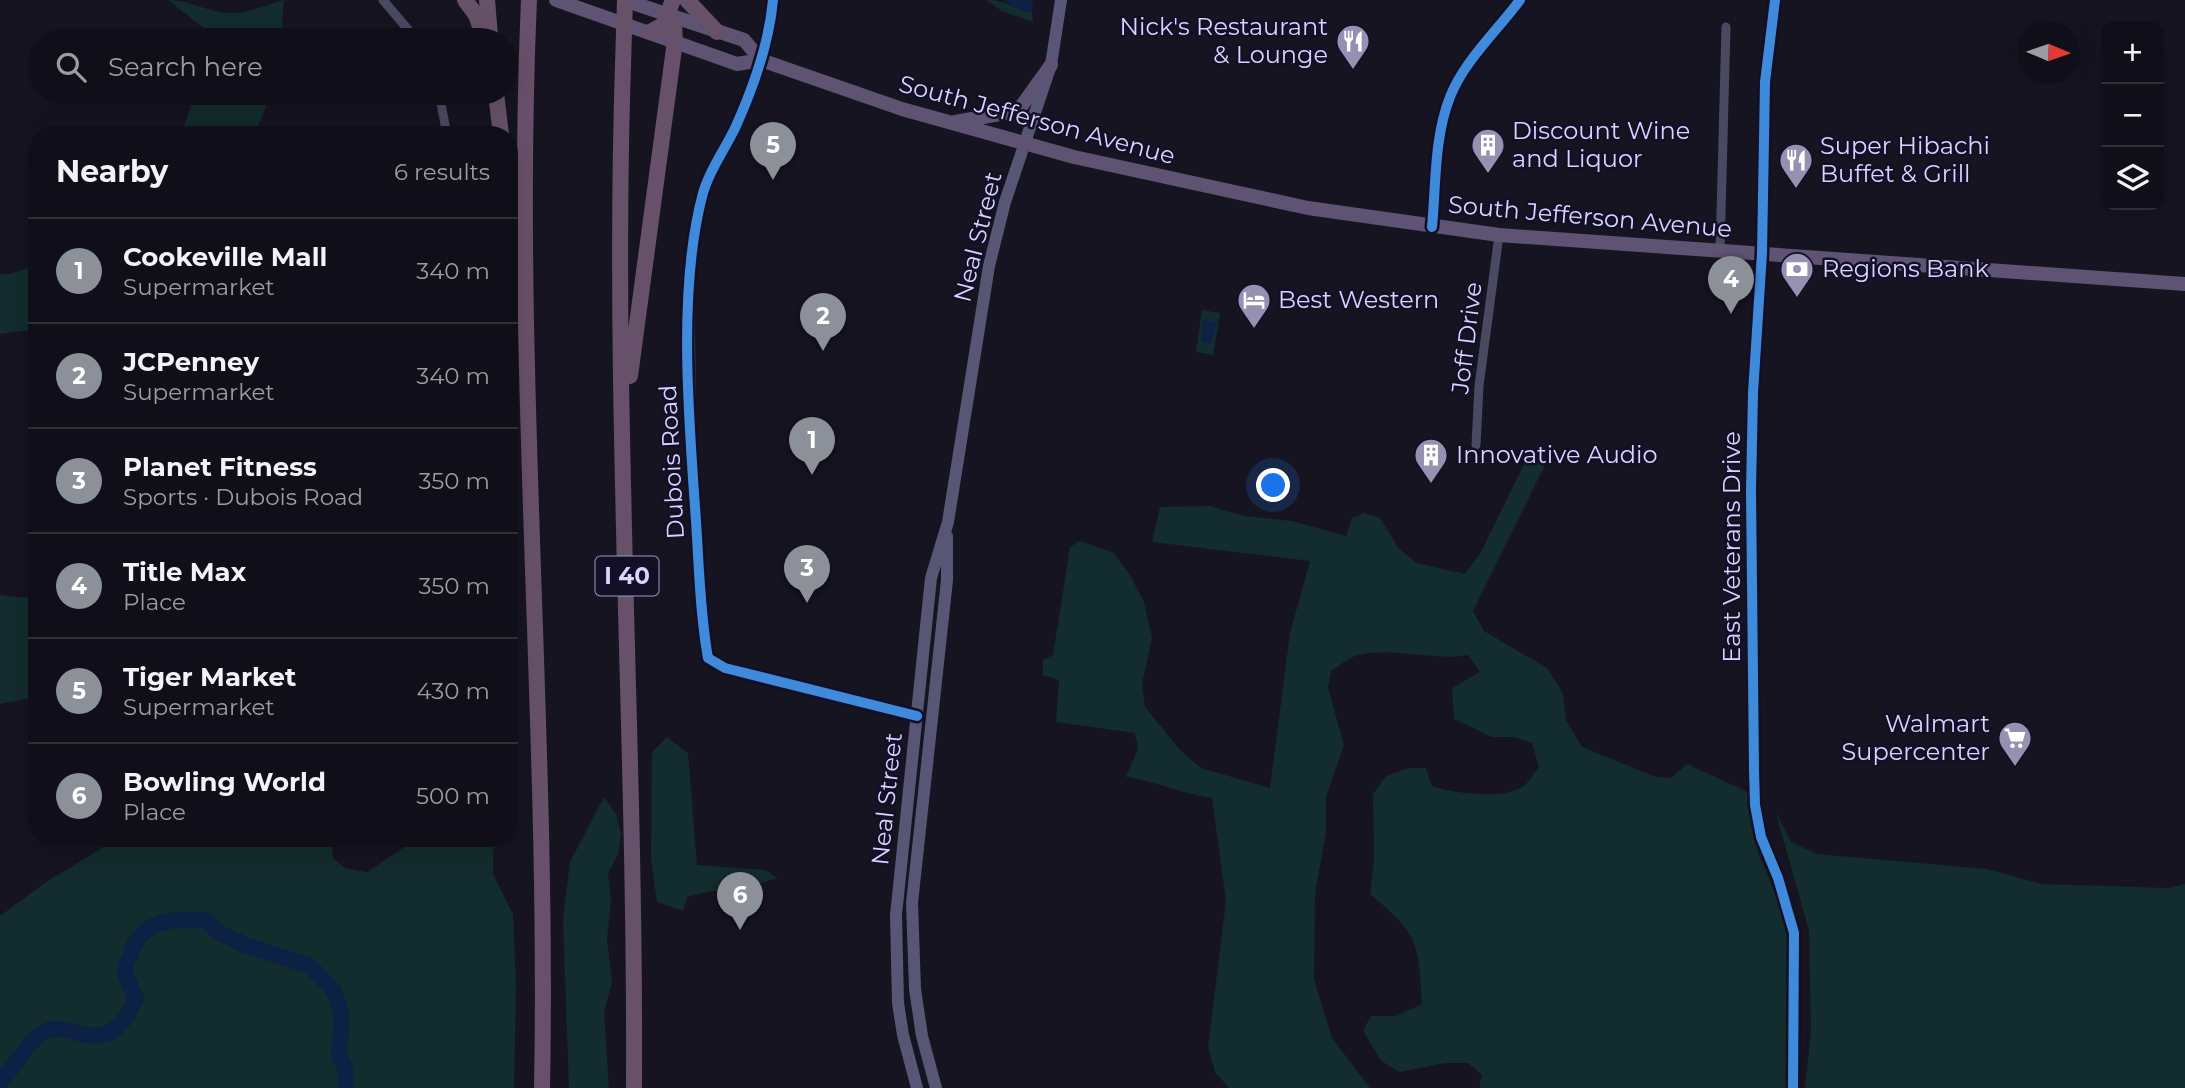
<!DOCTYPE html>
<html lang="en">
<head>
<meta charset="utf-8">
<style>
	body { margin:0; font-family:Montserrat,sans-serif; background:#1e1d26; color:#f1f3f6 }
	.controls { position:absolute; right:21px; top:21px; display:grid; overflow:hidden; border-radius:14px; box-shadow:0 7px 28px #0002 }
	.controls button { width:63px; height:63px; display:grid; place-items:center; padding:0; border:0; border-bottom:2px solid #302f38; background:#100f19; color:#f1f3f6; font:35px sans-serif }
	.compass { position:absolute; left:2017px; top:21px; width:63px; height:63px; border-radius:50%; background:#100f19; box-shadow:0 7px 28px #0002; rotate:92deg }
	.you { position:absolute; left:1274px; top:486px; width:24px; height:24px; margin:-18px; border:5px solid #fff; border-radius:50%; background:#1a73e8; box-shadow:0 0 0 10px #1a73e833 }
	.badge { display:grid; place-items:center; width:46px; height:46px; border-radius:50%; background:#8c9099; color:#fff; font-size:23px; font-weight:700 }
	.pin { position:absolute; translate:-50% -58px; filter:drop-shadow(0 2px 4px #0008) }
	.pin::after { content:''; position:absolute; top:37px; width:24px; height:21px; background:inherit; clip-path:polygon(0 0,100% 0,50% 100%) }
	.list { margin:0; padding:0; list-style:none }
	h2 { display:flex; justify-content:space-between; align-items:center; height:91px; margin:0; padding:0 28px; font-size:30px }
	h2 small { font-size:23px; font-weight:400; color:#9c9ca2 }
	.list li { display:grid; grid-template-columns:46px 1fr auto; gap:21px; align-items:center; box-sizing:border-box; height:105px; padding:0 28px; border-top:2px solid #302f38 }
	.list b { display:block; font-size:26px; white-space:nowrap }
	.list p { margin:0; font-size:23px; white-space:nowrap; color:#9c9ca2 }
	.list em { font-size:23px; font-style:normal; color:#9c9ca2 }
	.icon { flex:none; width:38px; height:38px; fill:none; stroke:currentColor; stroke-width:2; stroke-linecap:round; stroke-linejoin:round }
	.map { position:relative; flex:none; width:2185px; height:1088px; overflow:hidden }
	.search { position:absolute; background:#100f19; box-shadow:0 7px 28px #0002; left:28px; top:28px; width:490px; height:77px; display:flex; align-items:center; gap:18px; box-sizing:border-box; padding:0 24px; border-radius:38px; color:#9c9ca2; font-size:26px }
	.panel { position:absolute; background:#100f19; box-shadow:0 7px 28px #0002; left:28px; top:126px; width:490px; height:721px; border-radius:28px }
	.map>svg:first-child { display:block }
	.green { fill:#132c2d }
	.water { fill:#0d2144 }
	.lines { fill:none; stroke-linecap:round; stroke-linejoin:round }
	.river { stroke:#0d2144; stroke-width:16 }
	.minor { stroke:#4a4962; stroke-width:9 }
	.tertiary { stroke:#4a4962; stroke-width:10 }
	.secondary { stroke:#575674; stroke-width:12 }
	.primary { stroke:#5e5373; stroke-width:14 }
	.motorway { stroke:#67516a; stroke-width:16 }
	.motorway-bridge { stroke:#67516a; stroke-width:16 }
	.cycleway-casing { stroke:#130f26; stroke-width:15 }
	.cycleway { stroke:#408adc; stroke-width:10 }
	.labels { text-anchor:middle; stroke-width:5; stroke-linejoin:round; paint-order:stroke }
	.shield { fill:#130f26; stroke:#9e99be; stroke-width:2 }
	.shield-label { font-size:23px; font-weight:bold; fill:#d9d4ff }
	.poi-label { font-size:24px; fill:#d9d4ff; stroke:#130f26; text-anchor:start }
	.street-label { font-size:24px; fill:#d9d4ff; stroke:#130f26 }
</style>
</head>
<body>
<div class="map">
<svg width="2185" height="1088" viewBox="0 0 2185 1088">
	<rect width="100%" height="100%" fill="#161421"/>
	<path class="green" d="M168 0C190 0 207 12 229 13 250 13 265 5 284 0L281 40H237L238 34 210 33Z
		M986 0C1009 0 1012 9 1032 12L1033 22 1002 11Z
		M195 93H271L255 135H181Z
		M37 265V329L0 334V274H10Z
		M1202 310 1220 313 1213 355 1196 352Z
		M1540 457 1544 467 1473 611 1484 631 1547 668 1563 693 1566 720 1582 747 1656 777 1671 778 1687 764 1748 792 1758 852 1784 915 1788 943 1786 1088H1479L1482 1075 1468 1063H1445L1400 1072 1381 1061 1363 1030 1371 1016H1396L1422 1004C1419 942 1418 934 1370 894L1374 858 1373 794 1386 776 1409 768H1426L1432 786C1453 793 1506 801 1525 785 1530 780 1534 773 1539 767L1532 743 1513 737H1492L1454 719 1452 688 1480 672 1468 655C1431 662 1392 645 1355 656 1347 659 1339 666 1331 671L1328 688 1344 745 1326 797V832L1315 894 1314 979 1332 1038 1370 1088H1229L1215 1072 1208 1047 1226 901 1212 798C1181 794 1156 781 1126 777L1138 749 1135 733 1056 722 1059 680 1043 675V660L1053 655 1070 547 1080 541 1114 553 1130 575 1144 602 1152 638 1142 684 1145 707 1180 750 1201 768 1270 788 1290 633 1310 561 1152 542 1160 507 1210 506 1244 516 1292 521 1346 536 1352 518 1364 513 1380 518 1399 549 1417 563 1465 574 1481 552 1524 464Z
		M0 595 37 599V697L0 704Z
		M667 737 688 753 697 865 766 870 777 878 736 892 711 891 687 897 683 911 657 902 651 859 652 752Z
		M604 797 616 814 621 833 618 854 608 874 611 901 607 938 612 982 604 1012 609 1088H569L563 918 570 862Z
		M1776 813 1791 842 1817 854 1987 869 2042 884 2168 888 2185 884V1088H1805L1811 1032 1809 931Z
		M119 838H331L333 858 345 868 367 872 418 838H499L493 851V874L513 914 516 986 514 1088H0V916L49 880Z"/>
	<path class="water" d="M1004 0H1033L1032 12 1021 11Z
		M1203 320 1217 322 1211 343 1201 342Z"/>
	<g class="lines">
		<path class="river" d="M0 1082C15 1068 25 1044 42 1033 70 1015 107 1068 136 998 133 991 126 979 125 972 125 968 128 960 130 956 140 919 175 917 208 921L218 932 245 945 310 966 334 991 342 1014 339 1057 346 1069 345 1088"/>
		<path class="minor" d="M383 0 417 40
			M761 60 735 129 714 163 703 193 695 232 690 290 692 473 708 658 725 668 917 716
			M439 93 447 135
			M1432 227C1436 186 1434 137 1450 97 1464 61 1497 31 1520 0
			M1720 251 1726 27
			M1476 445 1479 386 1499 235"/>
		<path class="tertiary" d="M1775 0 1765 82 1762 253 1753 393 1751 490 1754 770 1755 805 1761 837 1778 878 1794 933 1793 1088
			M761 60 770 30 773 0"/>
		<path class="secondary" d="M917 1088 903 1035 898 1003 896 915 931 578 948 522 989 266 1005 202 1051 65 1061 0
			M936 1088 922 1036 915 989 912 903 947 580V536"/>
		<path class="primary" d="M556 0 737 64 761 60
			M624 0 744 40 761 60 902 109 1074 157 1308 208 1499 235 2185 284
			M955 122 1018 111 1051 65"/>
		<path class="motorway" d="M465 0 476 15 485 40
			M487 0 490 36
			M529 0C513 363 549 725 542 1088
			M687 0 717 32
			M650 32 663 25 673 0
			M623 64C612 405 636 747 634 1088
			M496 93 501 135
			M509 209 517 290
			M630 376 675 41 674 25 668 15"/>
		<path class="motorway-bridge" d="M623 64 625 0"/>
		<defs>
			<path id="cycleway" d="M773 0C769 44 754 86 736 126 725 150 710 168 703 193 677 289 689 421 696 521 699 566 700 613 708 658L725 668 917 716
				M1775 0 1765 82 1762 253 1753 393 1751 490 1754 770 1755 805 1761 837 1778 878 1794 933 1793 1088
				M1432 227C1436 186 1434 137 1450 97 1464 61 1497 31 1520 0"/>
		</defs>
		<use href="#cycleway" class="cycleway-casing"/>
		<use href="#cycleway" class="cycleway"/>
	</g>
	<defs>
		<symbol id="restaurant-pin" viewBox="-11 -11 22 30"><path d="M0 17L-7.5 6A9.5 9.5 0 1 1 7.5 6Z" fill="#9591b1" stroke="#130f26"/><path d="M-5-6h1v4h1v-4h1v4h1v-4h1v5L-1.5 .5V6h-2V.5L-5-1ZM5-6V6H3V1.5H1.5Q1.5-4 5-6Z" fill="#fff"/></symbol>
		<symbol id="building-pin" viewBox="-11 -11 22 30"><path d="M0 17L-7.5 6A9.5 9.5 0 1 1 7.5 6Z" fill="#9591b1" stroke="#130f26"/><path d="M-4-6H4V6H1V3H-1V6H-4ZM-2.5-4.3h1.7v1.8h-1.7ZM.8-4.3h1.7v1.8H.8ZM-2.5-1h1.7V.8h-1.7ZM.8-1h1.7V.8H.8Z" fill="#fff"/></symbol>
		<symbol id="bank-pin" viewBox="-11 -11 22 30"><path d="M0 17L-7.5 6A9.5 9.5 0 1 1 7.5 6Z" fill="#9591b1" stroke="#130f26"/><path d="M-6-4H6V4H-6ZM0-2.3a2.3 2.3 0 1 0 0 4.6a2.3 2.3 0 1 0 0-4.6Z" fill="#fff"/></symbol>
		<symbol id="hotel-pin" viewBox="-11 -11 22 30"><path d="M0 17L-7.5 6A9.5 9.5 0 1 1 7.5 6Z" fill="#9591b1" stroke="#130f26"/><path d="M-6-4.5h1.5V1H6V5H4.5V3h-9V5H-6ZM-4 0a1.8 1.8 0 1 1 3.6 0ZM.5 0V-2.5h3Q6-2.5 6 0Z" fill="#fff"/></symbol>
		<symbol id="supermarket-pin" viewBox="-11 -11 22 30"><path d="M0 17L-7.5 6A9.5 9.5 0 1 1 7.5 6Z" fill="#9591b1" stroke="#130f26"/><path d="M-6-5.5h2.5l.6 2H6L4.5 2H-2.5L-4.4-4H-6ZM-1.5 3.2a1.3 1.3 0 1 0 .1 0ZM3 3.2a1.3 1.3 0 1 0 .1 0Z" fill="#fff"/></symbol>
	</defs>
	<g fill-rule="evenodd">
		<use href="#restaurant-pin" x="1334" y="22" width="38" height="52"/>
		<use href="#building-pin" x="1469" y="126" width="38" height="52"/>
		<use href="#restaurant-pin" x="1777" y="141" width="38" height="52"/>
		<use href="#bank-pin" x="1778" y="250" width="38" height="52"/>
		<use href="#hotel-pin" x="1235" y="281" width="38" height="52"/>
		<use href="#building-pin" x="1412" y="436" width="38" height="52"/>
		<use href="#supermarket-pin" x="1996" y="719" width="38" height="52"/>
	</g>
	<g class="labels">
		<rect class="shield" x="595.5" y="556.5" width="63" height="39" rx="5"/>
		<g class="shield-label">
			<text x="627" y="584">I 40</text>
		</g>
		<g class="poi-label">
			<text x="1328" y="35" text-anchor="end">Nick's Restaurant<tspan x="1328" dy="28">&amp; Lounge</tspan></text>
			<text x="1512" y="139">Discount Wine<tspan x="1512" dy="28">and Liquor</tspan></text>
			<text x="1820" y="154">Super Hibachi<tspan x="1820" dy="28">Buffet &amp; Grill</tspan></text>
			<text x="1822" y="277">Regions Bank</text>
			<text x="1278" y="308">Best Western</text>
			<text x="1456" y="463">Innovative Audio</text>
			<text x="1990" y="732" text-anchor="end">Walmart<tspan x="1990" dy="28">Supercenter</tspan></text>
		</g>
		<g class="street-label">
			<text transform="translate(1037 120) rotate(15)" y="8">South Jefferson Avenue</text>
			<text transform="translate(1590 217) rotate(5)" y="8">South Jefferson Avenue</text>
			<text transform="translate(978 237) rotate(-76)" y="8">Neal Street</text>
			<text transform="translate(1467 338) rotate(-83)" y="8">Joff Drive</text>
			<text transform="translate(672 462) rotate(-93)" y="8">Dubois Road</text>
			<text transform="translate(1732 547) rotate(-90)" y="8">East Veterans Drive</text>
			<text transform="translate(887 799) rotate(-84)" y="8">Neal Street</text>
		</g>
	</g>
</svg>
<div class="controls">
<button>+</button>
<button>−</button>
<button><svg class="icon" aria-label="layers" viewBox="0 0 24 24"><path d="M12 4l9 5-9 5-9-5zM3 14l9 5 9-5"/></svg></button>
</div>
<svg class="compass" viewBox="-18 -18 36 36"><path d="M0-13l5 13h-10z" fill="#e53935"/><path d="M0 13l5-13h-10z" fill="#9c9ca2"/></svg>
<div class="you"></div>
<div class="pin badge" style="left:812px;top:475px">1</div>
<div class="pin badge" style="left:823px;top:351px">2</div>
<div class="pin badge" style="left:807px;top:603px">3</div>
<div class="pin badge" style="left:1731px;top:314px">4</div>
<div class="pin badge" style="left:773px;top:180px">5</div>
<div class="pin badge" style="left:740px;top:930px">6</div>
<div class="search"><svg class="icon" aria-label="search" viewBox="0 0 24 24"><circle cx="10" cy="10" r="6"/><path d="M15 15l6 6"/></svg>Search here</div>
<section class="panel">
<h2>Nearby<small>6 results</small></h2>
<ul class="list">
<li><span class="badge">1</span><div><b>Cookeville Mall</b><p>Supermarket</p></div><em>340 m</em></li>
<li><span class="badge">2</span><div><b>JCPenney</b><p>Supermarket</p></div><em>340 m</em></li>
<li><span class="badge">3</span><div><b>Planet Fitness</b><p>Sports · Dubois Road</p></div><em>350 m</em></li>
<li><span class="badge">4</span><div><b>Title Max</b><p>Place</p></div><em>350 m</em></li>
<li><span class="badge">5</span><div><b>Tiger Market</b><p>Supermarket</p></div><em>430 m</em></li>
<li><span class="badge">6</span><div><b>Bowling World</b><p>Place</p></div><em>500 m</em></li>
</ul>
</section>
</div>
</body>
</html>
